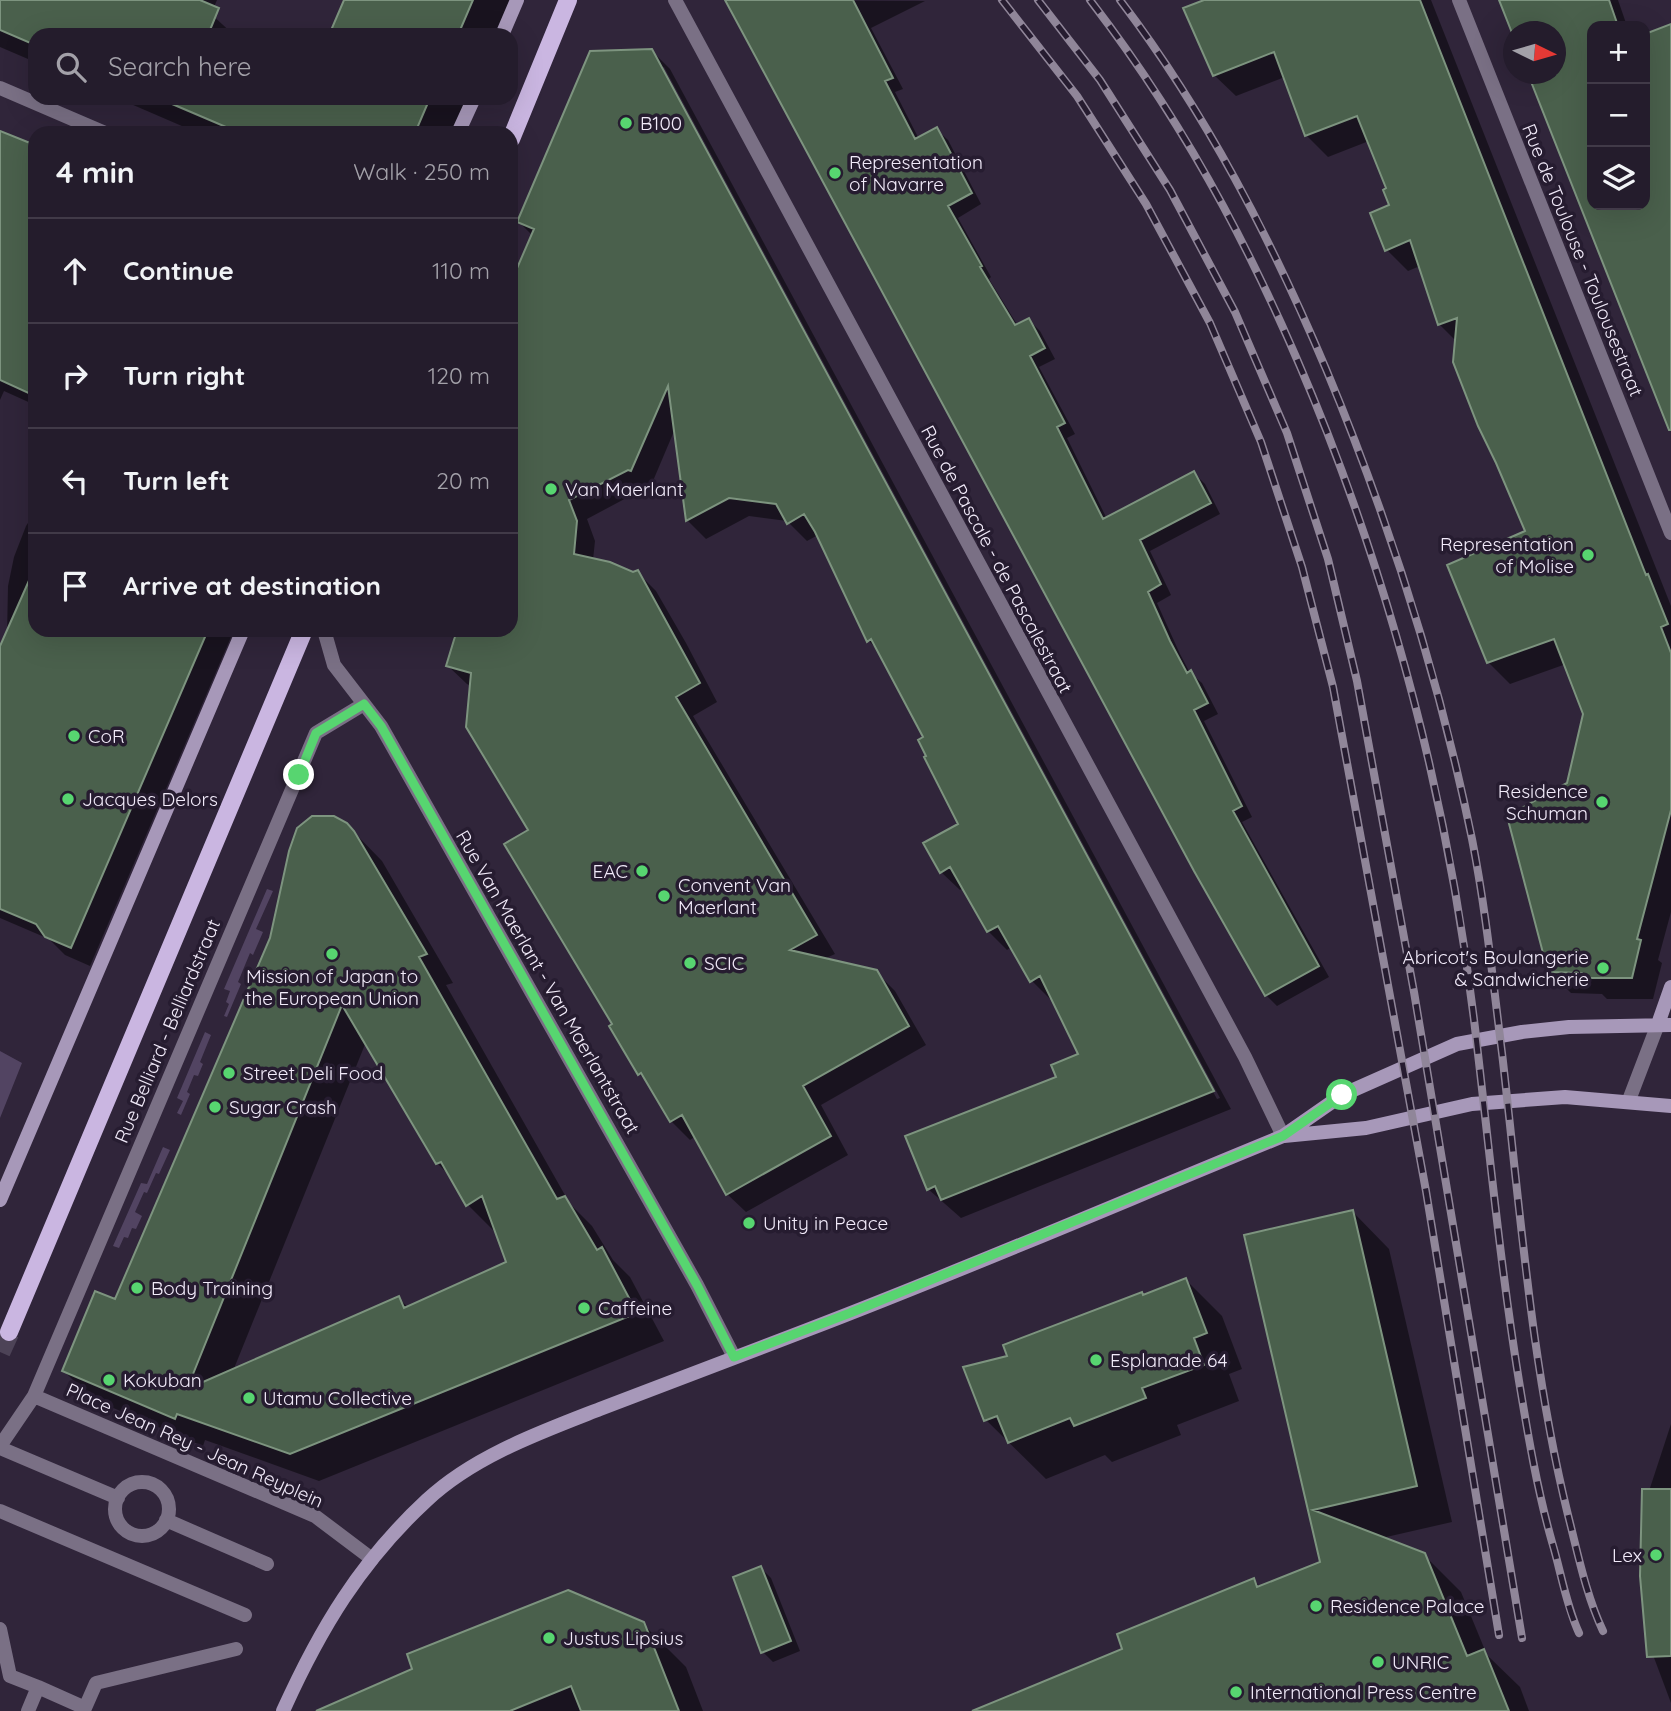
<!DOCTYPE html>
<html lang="en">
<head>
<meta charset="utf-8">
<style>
	body { margin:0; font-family:Quicksand,sans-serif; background:#302938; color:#f1f3f6 }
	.controls { position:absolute; right:21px; top:21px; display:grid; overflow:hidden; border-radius:14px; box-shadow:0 7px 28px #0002 }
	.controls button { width:63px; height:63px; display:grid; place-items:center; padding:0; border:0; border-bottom:2px solid #413a48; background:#241c2c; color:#f1f3f6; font:35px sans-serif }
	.compass { position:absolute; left:1503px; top:21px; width:63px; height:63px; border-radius:50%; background:#241c2c; box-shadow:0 7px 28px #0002; rotate:95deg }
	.stop { position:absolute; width:21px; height:21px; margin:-16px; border:5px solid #57d570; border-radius:50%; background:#fff }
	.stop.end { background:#57d570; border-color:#fff; box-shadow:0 2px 7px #0008 }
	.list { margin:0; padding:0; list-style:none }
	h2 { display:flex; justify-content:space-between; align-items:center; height:91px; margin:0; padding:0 28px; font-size:30px }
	h2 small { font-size:23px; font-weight:400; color:#a3a1a9 }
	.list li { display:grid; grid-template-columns:46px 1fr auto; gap:21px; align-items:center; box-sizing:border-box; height:105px; padding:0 28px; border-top:2px solid #413a48 }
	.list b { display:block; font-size:26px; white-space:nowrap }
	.list em { font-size:23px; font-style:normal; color:#a3a1a9 }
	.icon { flex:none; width:38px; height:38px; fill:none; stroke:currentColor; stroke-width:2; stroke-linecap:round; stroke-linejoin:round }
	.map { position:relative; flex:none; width:1671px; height:1711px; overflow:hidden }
	.search { position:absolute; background:#241c2c; box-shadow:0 7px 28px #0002; left:28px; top:28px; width:490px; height:77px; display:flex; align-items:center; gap:18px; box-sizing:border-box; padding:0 24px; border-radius:21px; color:#a3a1a9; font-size:26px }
	.panel { position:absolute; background:#241c2c; box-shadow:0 7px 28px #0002; left:28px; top:126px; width:490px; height:511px; border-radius:21px }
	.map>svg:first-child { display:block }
	.green { fill:#524462 }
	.shadow { fill:#0007; fill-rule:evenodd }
	.building { fill:#4a604c; stroke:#7d947f; stroke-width:2; fill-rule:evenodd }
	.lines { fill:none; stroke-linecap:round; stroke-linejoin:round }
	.highway-tunnel { stroke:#4d4357; stroke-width:21; stroke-dasharray:21 10; stroke-linecap:butt }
	.street { stroke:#7a7085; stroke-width:14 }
	.secondary { stroke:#a798b9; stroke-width:14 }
	.primary { stroke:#cab6e1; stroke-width:18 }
	.rail-casing { stroke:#908699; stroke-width:8 }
	.rail { stroke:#261c30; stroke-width:5; stroke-dasharray:16; stroke-linecap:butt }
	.route { stroke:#57d570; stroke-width:9 }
	.poi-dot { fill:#57d570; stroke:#261c30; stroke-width:2.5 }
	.labels { text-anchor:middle; stroke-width:7; stroke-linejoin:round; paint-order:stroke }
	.poi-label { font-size:19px; fill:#f2ebfa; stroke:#261c30; text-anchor:start }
	.street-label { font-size:19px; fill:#f2ebfa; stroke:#261c30 }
</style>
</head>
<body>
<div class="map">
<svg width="1671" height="1711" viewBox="0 0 1671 1711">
	<rect width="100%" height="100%" fill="#30253a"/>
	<path class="green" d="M267 889 273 891 256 929 263 932 253 955 250 953 238 982 241 984 227 1017 224 1016 229 1004 226 1002 230 991 224 989Z
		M205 1032 211 1035 200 1062 203 1064 198 1076 194 1075 187 1092 190 1094 181 1115 177 1113 183 1101 177 1098Z
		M0 1051 22 1063 0 1118Z
		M163 1147 170 1150 159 1174 156 1173 147 1193 144 1192 135 1212 142 1216 136 1229 132 1228 128 1238 124 1237 119 1248 113 1246 141 1183 147 1184Z"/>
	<path class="shadow" d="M0 0H217L211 14 234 35H35V62L0 47Z
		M346 0H521L506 35H331Z
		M727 0 925 1 871 28 903 89 895 92 919 139 937 130 948 140 981 204 958 218 991 277 989 279 1018 326 1029 320 1040 331 1055 359 1039 367 1075 434 1067 438 1107 519 1194 473 1205 484 1220 514 1150 551 1171 595 1157 603 1180 654 1190 673 1202 683 1218 714 1204 721 1252 817 1242 822 1329 977 1277 1006 1266 995Z
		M1209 0H1431L1671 606V912L1658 960 1662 963 1653 999H1607L1602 994 1571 993 1549 971 1568 784 1585 714 1566 664 1510 684 1488 662 1527 532 1457 342 1439 324 1420 266 1408 271 1387 250 1392 206 1388 189 1369 141 1328 157 1306 135 1285 77 1236 96 1214 75Z
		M1501 0H1618L1627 26H1592V205H1645V36L1671 26V430L1530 74H1556V32Z
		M651 50 670 69 1231 1109 961 1218 928 1189 1058 1078 1080 1055 1052 998 1050 999 1032 981 1012 947 1007 950 988 931 964 888 960 890 941 872 961 825 928 756 925 738 879 651 869 641 818 535 807 541 787 521 749 516 706 539 687 520 675 429 650 488 647 487 587 519 595 541 593 560 633 574 637 572 656 591 686 643 717 702 693 716 835 954 824 959 876 972 895 991 926 1045 821 1105 848 1155 746 1212 727 1194 696 1136 690 1140 671 1121 650 1084 639 1074 614 1024 530 830 471 686 467 684 448 666 455 641 448 630H511V287L533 236 519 222ZM660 67H664L1220 1098 1217 1099Z
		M117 98H478L463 133H198Z
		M0 133 35 148V405L4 391 0 400Z
		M35 512V630H234L90 966 65 955 49 939 0 918V650L7 635 8 586 14 557 26 526Z
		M346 824 382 861 453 983 446 985 570 1204 592 1226 613 1260 630 1277 664 1341 319 1481 205 1440 203 1446 92 1399 64 1371 116 1301ZM366 1042 437 1163 452 1178 468 1205 496 1233 509 1263 409 1308 398 1298 233 1371Z
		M1353 1212 1389 1249 1452 1522 1382 1538 1424 1555 1461 1592 1487 1655 1520 1687 1529 1711H996L1125 1650 1254 1580 1261 1588 1322 1563 1246 1237Z
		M1186 1280 1222 1316 1242 1369 1229 1374 1239 1401 1177 1425 1181 1435 1112 1462 1105 1455 1046 1479 986 1420 1010 1357 1144 1297Z
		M1671 1424V1703L1653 1655 1649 1491Z
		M761 1568 771 1578 800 1651 773 1662 763 1652Z
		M643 1624 686 1667 703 1711H362Z"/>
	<path class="building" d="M0 0H200L219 8 208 35H35V45L0 30Z
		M344 0H473L458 35H329Z
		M725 0H853L893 78 885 81 915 139 937 127 972 193 948 206 982 266 980 267 1015 325 1029 318 1045 348 1030 356 1065 423 1057 427 1103 519 1194 471 1211 503 1140 540 1161 584 1148 592 1170 641 1187 673 1191 670 1208 703 1194 710 1242 806 1233 811 1319 966 1265 996 1194 871Z
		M1204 0H1420L1646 575 1648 574 1668 624 1661 627 1671 653V810L1637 939 1641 940 1632 978H1584L1582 973 1548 972 1507 816 1567 783 1583 714 1554 639 1487 663 1447 565 1525 531 1496 463 1478 426 1453 362 1457 318 1438 325 1410 240 1385 251 1370 213 1389 205 1383 190 1386 188 1357 116 1305 136 1274 52 1213 76 1183 8Z
		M1499 0H1609L1618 26H1592V205H1645V34L1671 24V430H1669L1528 74H1556V32H1514V38Z
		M652 49 1214 1091 941 1200 935 1186 927 1190 905 1136 1056 1077 1051 1065 1078 1054 1040 976 1030 982 998 926 987 932 950 867 940 873 923 843 958 824 924 757 926 756 918 740 923 737 871 639 867 642 815 532 804 514 787 524 776 504 729 498 686 521 668 386 631 471 628 470 569 500 577 521 574 554 610 562 633 572 638 570 700 683 676 697 817 935 790 950 877 970 909 1026 803 1086 831 1136 726 1195 682 1115 670 1122 641 1073 638 1075 609 1026 612 1024 504 844 528 830 466 727 471 673 446 666 457 630H511V282L534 229 517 222 590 51Z
		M158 98H430L415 133H240Z
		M0 131 35 145V396L0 380Z
		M35 567V630H208L71 948 45 937 36 924 0 909V646Z
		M312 816H334L347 823 354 831 427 954 419 957 557 1199 565 1196 597 1250 602 1247 637 1313 290 1454 177 1414 175 1419 62 1371 95 1291 115 1299 270 938 289 851 297 828ZM342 1005 436 1164 441 1162 466 1206 482 1196 506 1262 404 1308 399 1296 187 1389Z
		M1353 1210 1417 1486 1313 1510 1425 1553 1467 1656 1484 1649 1509 1711H972L1122 1649 1117 1634 1254 1578 1257 1587 1320 1562 1244 1235Z
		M1186 1278 1207 1333 1194 1338 1204 1365 1142 1388 1146 1398 1074 1426 1070 1418 1008 1443 997 1416 984 1421 963 1367 1007 1356 1003 1345 1142 1292 1143 1295Z
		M1642 1489H1671V1656L1647 1657 1640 1576Z
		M761 1566 791 1641 761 1653 733 1577Z
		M568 1590 644 1622 679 1711H581L571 1686 510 1711H316L412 1669 407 1654Z"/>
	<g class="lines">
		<path class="highway-tunnel" d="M0 1352 9 1332"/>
		<path class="street" d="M675 0 1245 1057 1283 1136
			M1459 0 1671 533
			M0 88 105 133
			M324 630 334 665 381 726 697 1285 734 1357
			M1629 1100 1658 1024
			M34 1396 315 1516 372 1559
			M0 1446 34 1396 316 733 364 704
			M0 1448 118 1498
			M115 1509a27 27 0 1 1 54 0a27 27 0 1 1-54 0Z
			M0 1511 245 1615
			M166 1520 267 1564
			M0 1629 10 1676 38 1687 28 1711
			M38 1687 85 1708 96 1683 236 1649"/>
		<path class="secondary" d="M502 35 517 0
			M458 133 474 98
			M1658 1024 1671 987
			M1284 1136 1366 1128 1472 1104 1565 1097 1671 1106
			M0 1200 243 630
			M283 1711C320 1629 360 1562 427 1500 474 1456 541 1432 600 1409 669 1382 738 1356 807 1330 967 1269 1124 1201 1283 1136L1342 1095 1457 1044 1522 1032 1569 1027 1671 1025"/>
		<path class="primary" d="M511 139 568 0
			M9 1332 304 630"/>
		<defs>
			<path id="rail" d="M1002 0 1077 96 1146 204 1210 323 1261 442 1302 567 1333 687 1426 1191 1499 1635
				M1038 0 1100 80 1170 190 1235 312 1287 433 1328 559 1357 681 1414 992 1522 1638
				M1090 0C1193 134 1265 275 1327 432 1402 624 1451 823 1475 1028 1489 1146 1500 1264 1519 1381 1528 1435 1537 1489 1552 1542 1561 1572 1566 1605 1579 1633
				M1120 0C1206 113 1271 239 1326 369 1389 520 1439 678 1472 839 1486 910 1493 982 1502 1053 1520 1207 1531 1365 1568 1515 1578 1554 1586 1595 1603 1631"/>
		</defs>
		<use href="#rail" class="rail-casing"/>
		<use href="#rail" class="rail"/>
	</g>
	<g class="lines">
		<path class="route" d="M299 775 316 733 364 704 381 726 697 1285 734 1357 850 1313 1283 1136 1342 1095"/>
	</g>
	<g class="poi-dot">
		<circle cx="626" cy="123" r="7"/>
		<circle cx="835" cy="173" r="7"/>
		<circle cx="551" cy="489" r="7"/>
		<circle cx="1588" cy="555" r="7"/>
		<circle cx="74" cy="736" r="7"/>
		<circle cx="68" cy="799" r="7"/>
		<circle cx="1602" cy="802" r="7"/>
		<circle cx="642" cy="871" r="7"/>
		<circle cx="664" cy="896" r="7"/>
		<circle cx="332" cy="954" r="7"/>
		<circle cx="690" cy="963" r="7"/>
		<circle cx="1603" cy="968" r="7"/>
		<circle cx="229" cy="1073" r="7"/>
		<circle cx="215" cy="1107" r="7"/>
		<circle cx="749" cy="1223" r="7"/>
		<circle cx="137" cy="1288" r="7"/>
		<circle cx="584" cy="1308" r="7"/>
		<circle cx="1096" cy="1360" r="7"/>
		<circle cx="109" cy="1380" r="7"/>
		<circle cx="249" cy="1398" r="7"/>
		<circle cx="1656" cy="1555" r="7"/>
		<circle cx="1316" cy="1606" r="7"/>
		<circle cx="549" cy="1638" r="7"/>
		<circle cx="1378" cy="1662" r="7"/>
		<circle cx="1236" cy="1692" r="7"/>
	</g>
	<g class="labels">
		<g class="poi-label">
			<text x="640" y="130">B100</text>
			<text x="849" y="169">Representation<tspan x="849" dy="22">of Navarre</tspan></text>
			<text x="565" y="496">Van Maerlant</text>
			<text x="1574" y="551" text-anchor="end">Representation<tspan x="1574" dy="22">of Molise</tspan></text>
			<text x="88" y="743">CoR</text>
			<text x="1588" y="798" text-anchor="end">Residence<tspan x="1588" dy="22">Schuman</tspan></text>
			<text x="82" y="806">Jacques Delors</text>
			<text x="628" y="878" text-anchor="end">EAC</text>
			<text x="678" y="892">Convent Van<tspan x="678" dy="22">Maerlant</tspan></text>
			<text x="1589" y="964" text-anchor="end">Abricot's Boulangerie<tspan x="1589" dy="22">&amp; Sandwicherie</tspan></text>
			<text x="704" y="970">SCIC</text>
			<text x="332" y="983" text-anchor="middle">Mission of Japan to<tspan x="332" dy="22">the European Union</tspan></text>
			<text x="243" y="1080">Street Deli Food</text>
			<text x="229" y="1114">Sugar Crash</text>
			<text x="763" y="1230">Unity in Peace</text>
			<text x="151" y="1295">Body Training</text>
			<text x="598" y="1315">Caffeine</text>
			<text x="1110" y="1367">Esplanade 64</text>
			<text x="123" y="1387">Kokuban</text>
			<text x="263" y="1405">Utamu Collective</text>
			<text x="1642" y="1562" text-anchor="end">Lex</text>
			<text x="1330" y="1613">Residence Palace</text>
			<text x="563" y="1645">Justus Lipsius</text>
			<text x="1392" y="1669">UNRIC</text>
			<text x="1250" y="1699">International Press Centre</text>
		</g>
		<g class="street-label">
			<text transform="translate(1583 260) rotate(68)" y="7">Rue de Toulouse - Toulousestraat</text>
			<text transform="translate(997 559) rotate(62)" y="7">Rue de Pascale - de Pascalestraat</text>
			<text transform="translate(548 982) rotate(60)" y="7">Rue Van Maerlant - Van Maerlantstraat</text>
			<text transform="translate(167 1031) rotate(-67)" y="7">Rue Belliard - Belliardstraat</text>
			<text transform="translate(195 1445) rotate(24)" y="7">Place Jean Rey - Jean Reyplein</text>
		</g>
	</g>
</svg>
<div class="controls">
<button>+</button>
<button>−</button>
<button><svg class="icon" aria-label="layers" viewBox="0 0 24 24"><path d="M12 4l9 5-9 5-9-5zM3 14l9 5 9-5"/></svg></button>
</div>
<svg class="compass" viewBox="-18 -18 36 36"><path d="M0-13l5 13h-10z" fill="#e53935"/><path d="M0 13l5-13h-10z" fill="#a3a1a9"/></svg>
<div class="stop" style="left:1342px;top:1095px"></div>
<div class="stop end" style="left:299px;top:775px"></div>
<div class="search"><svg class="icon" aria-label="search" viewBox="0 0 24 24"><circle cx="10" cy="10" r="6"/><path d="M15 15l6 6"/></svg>Search here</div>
<section class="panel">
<h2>4 min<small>Walk · 250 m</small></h2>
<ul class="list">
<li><svg class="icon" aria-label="ahead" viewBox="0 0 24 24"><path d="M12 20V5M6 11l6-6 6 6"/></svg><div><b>Continue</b></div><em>110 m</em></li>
<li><svg class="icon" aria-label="right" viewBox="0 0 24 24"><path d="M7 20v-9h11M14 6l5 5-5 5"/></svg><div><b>Turn right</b></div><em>120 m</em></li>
<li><svg class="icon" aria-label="left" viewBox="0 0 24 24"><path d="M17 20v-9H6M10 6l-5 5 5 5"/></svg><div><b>Turn left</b></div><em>20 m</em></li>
<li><svg class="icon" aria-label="arrive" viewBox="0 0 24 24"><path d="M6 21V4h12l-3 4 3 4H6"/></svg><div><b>Arrive at destination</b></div></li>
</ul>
</section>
</div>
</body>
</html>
